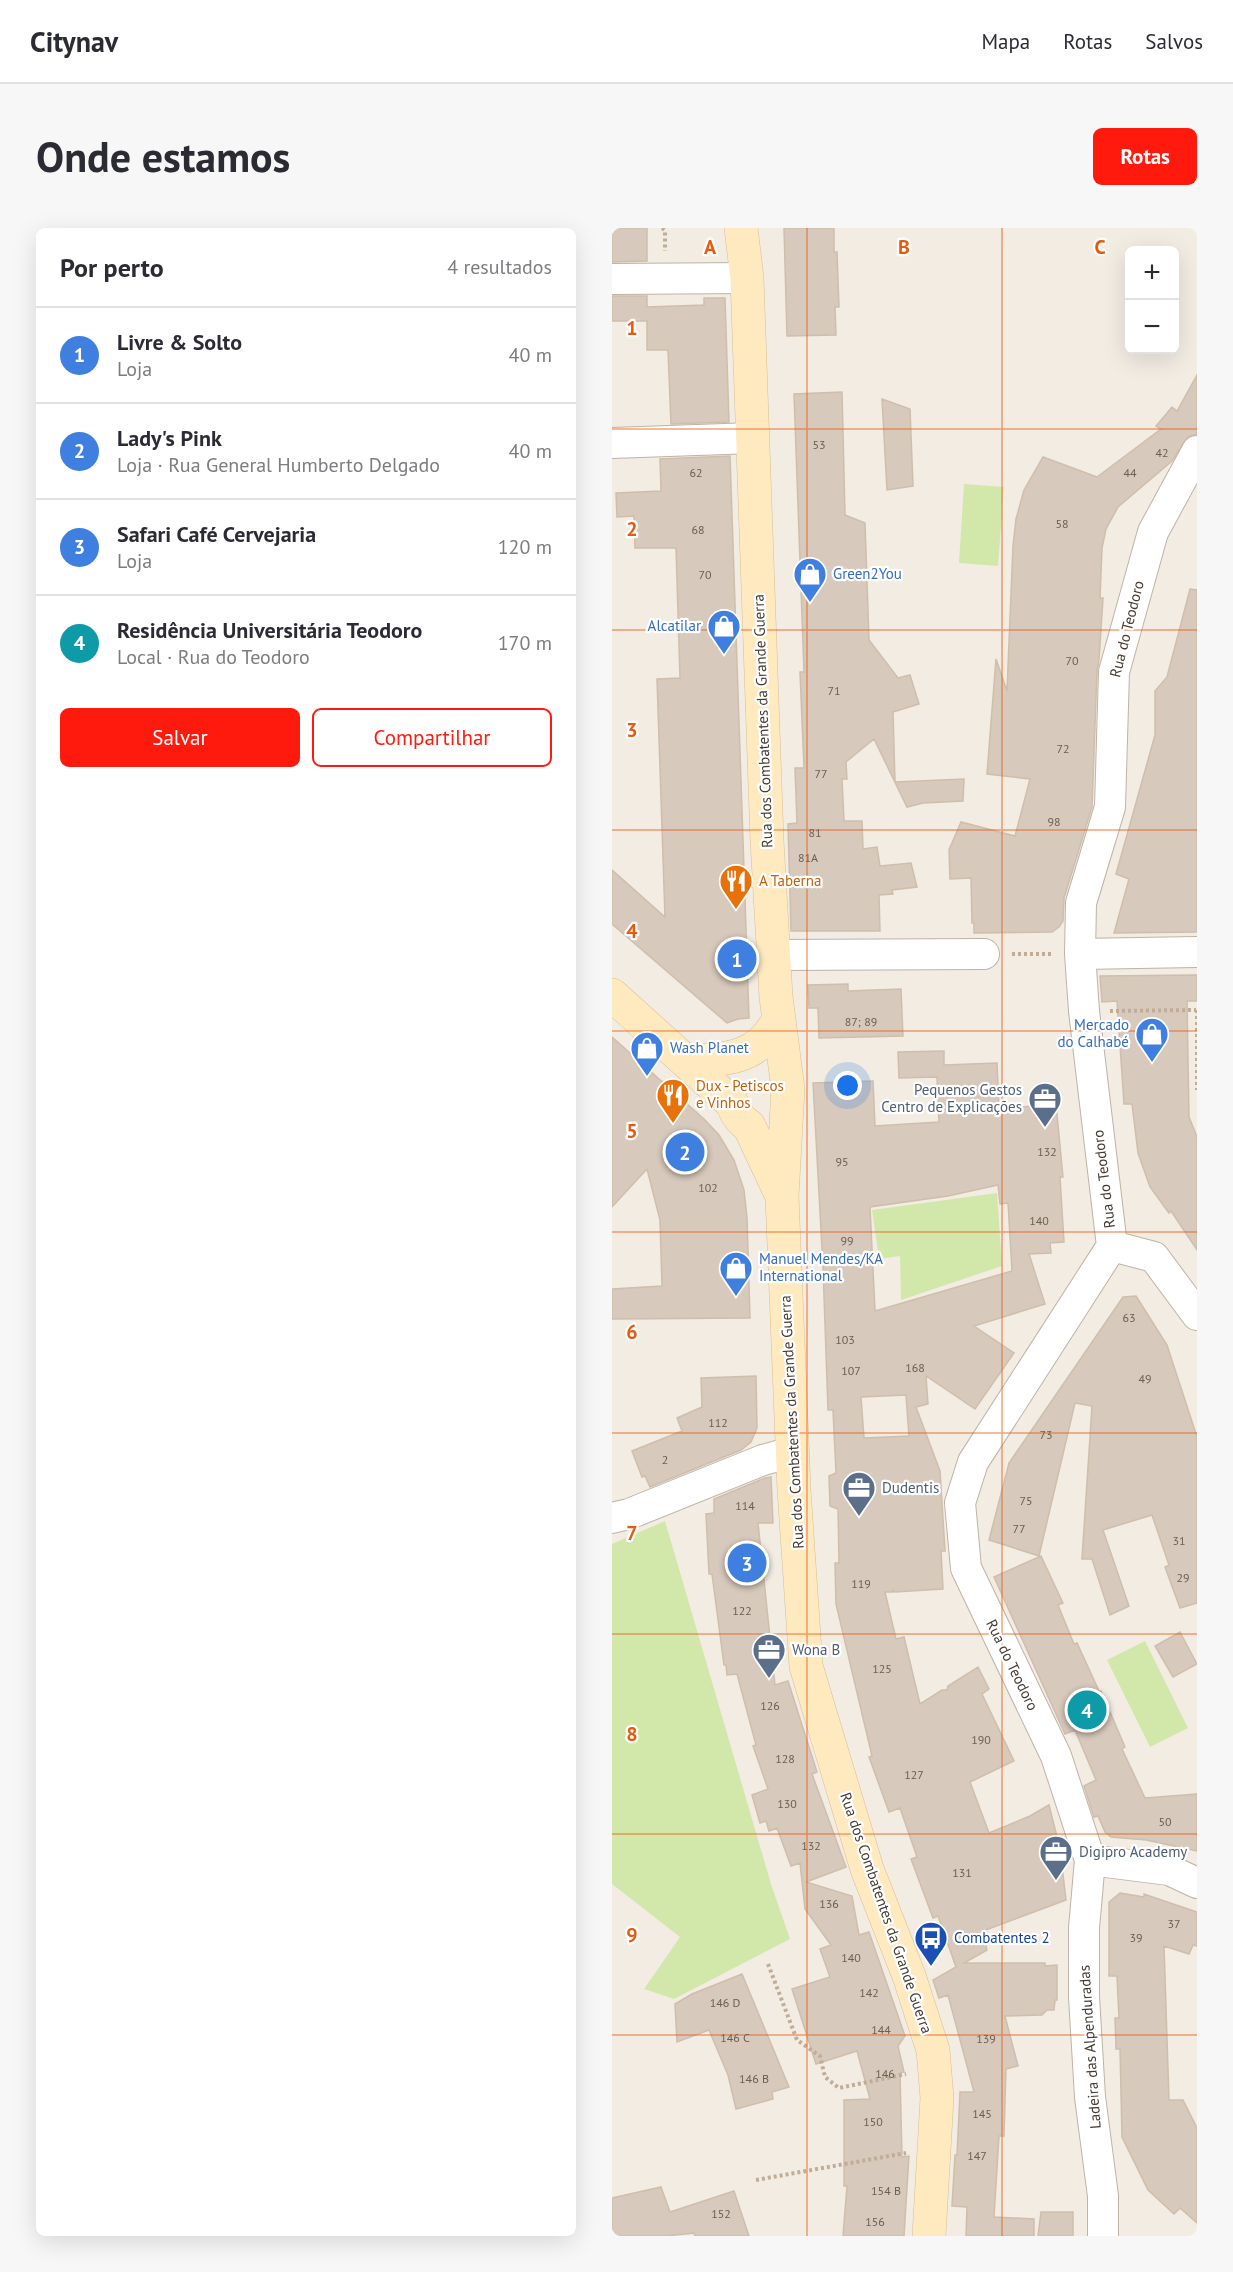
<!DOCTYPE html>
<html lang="pt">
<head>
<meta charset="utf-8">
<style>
	body { margin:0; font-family:"PT Sans",sans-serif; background:#f7f7f7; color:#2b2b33 }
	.controls { position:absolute; right:18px; top:18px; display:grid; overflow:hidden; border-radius:9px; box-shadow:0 6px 24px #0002 }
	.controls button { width:54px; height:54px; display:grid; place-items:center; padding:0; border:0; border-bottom:2px solid #e1e1e2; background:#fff; color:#2b2b33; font:30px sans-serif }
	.you { position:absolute; left:236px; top:858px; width:21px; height:21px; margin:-15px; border:4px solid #fff; border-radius:50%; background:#1a73e8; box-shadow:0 0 0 9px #1a73e833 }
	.badge { display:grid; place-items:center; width:39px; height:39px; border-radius:50%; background:#ff1a0d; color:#fff; font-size:20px; font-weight:700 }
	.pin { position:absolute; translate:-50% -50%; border:3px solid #fff; box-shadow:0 2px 6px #0006 }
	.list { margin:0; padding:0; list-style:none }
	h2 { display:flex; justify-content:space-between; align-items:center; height:78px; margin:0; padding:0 24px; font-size:26px }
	h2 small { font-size:20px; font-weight:400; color:#7c7c81 }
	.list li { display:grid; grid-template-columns:39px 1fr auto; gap:18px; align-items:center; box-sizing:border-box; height:96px; padding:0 24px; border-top:2px solid #e1e1e2 }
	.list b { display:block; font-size:22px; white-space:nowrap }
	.list p { margin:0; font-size:20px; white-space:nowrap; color:#7c7c81 }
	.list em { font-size:20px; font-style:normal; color:#7c7c81 }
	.actions { display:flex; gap:12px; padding:18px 24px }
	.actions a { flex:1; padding:14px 0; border:2px solid #ff1a0d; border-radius:9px; text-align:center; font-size:21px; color:#ff1a0d }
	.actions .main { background:#ff1a0d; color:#fff }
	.map { position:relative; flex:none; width:585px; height:2008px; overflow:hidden; border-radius:9px }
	header { display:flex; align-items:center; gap:36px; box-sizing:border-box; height:84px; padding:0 30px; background:#fff; border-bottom:2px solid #e1e1e2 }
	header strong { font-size:28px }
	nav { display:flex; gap:33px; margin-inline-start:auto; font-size:21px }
	.intro { display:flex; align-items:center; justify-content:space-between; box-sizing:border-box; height:144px; padding:0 36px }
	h1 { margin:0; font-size:42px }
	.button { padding:15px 27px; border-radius:9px; background:#ff1a0d; color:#fff; font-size:21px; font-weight:700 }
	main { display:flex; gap:36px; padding:0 36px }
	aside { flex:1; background:#fff; border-radius:9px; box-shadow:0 6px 24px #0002 }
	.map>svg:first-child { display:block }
	.green { fill:#d2e8aa }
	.building { fill:#d7c9bb; stroke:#cfbeac; stroke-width:1.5; fill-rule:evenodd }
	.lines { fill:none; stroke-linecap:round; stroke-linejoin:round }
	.minor-casing { stroke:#beb3a6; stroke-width:32 }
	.secondary-casing { stroke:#d7be93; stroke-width:34 }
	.path { stroke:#c0ad97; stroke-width:4; stroke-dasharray:3 3; stroke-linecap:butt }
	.minor { stroke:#fff; stroke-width:30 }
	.secondary { stroke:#ffeac0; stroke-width:33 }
	.grid { fill:none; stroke:#e8590c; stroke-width:1.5; stroke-opacity:0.55 }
	.labels { text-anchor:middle; stroke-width:4.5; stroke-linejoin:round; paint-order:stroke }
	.number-label { font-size:12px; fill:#695f55 }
	.shop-label { font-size:15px; fill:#366cbe; stroke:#fff; text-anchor:start }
	.street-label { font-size:15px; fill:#443c33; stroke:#fff }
	.food-label { font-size:15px; fill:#c56008; stroke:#fff; text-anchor:start }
	.service-label { font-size:15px; fill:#4e5e75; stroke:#fff; text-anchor:start }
	.transit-label { font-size:15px; fill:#164399; stroke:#fff; text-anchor:start }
	.grid-label { font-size:20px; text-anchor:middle; font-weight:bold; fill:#e8590c; stroke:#fff; stroke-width:4.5; stroke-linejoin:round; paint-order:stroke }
</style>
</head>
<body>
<header>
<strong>Citynav</strong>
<nav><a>Mapa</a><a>Rotas</a><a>Salvos</a></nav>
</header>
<div class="intro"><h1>Onde estamos</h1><a class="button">Rotas</a></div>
<main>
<aside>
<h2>Por perto<small>4 resultados</small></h2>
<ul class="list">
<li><span class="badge" style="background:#3f7fe0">1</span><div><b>Livre &amp; Solto</b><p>Loja</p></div><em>40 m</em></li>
<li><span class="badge" style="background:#3f7fe0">2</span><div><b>Lady's Pink</b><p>Loja · Rua General Humberto Delgado</p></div><em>40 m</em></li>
<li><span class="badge" style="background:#3f7fe0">3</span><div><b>Safari Café Cervejaria</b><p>Loja</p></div><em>120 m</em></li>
<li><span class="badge" style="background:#0f9aa8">4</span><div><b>Residência Universitária Teodoro</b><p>Local · Rua do Teodoro</p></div><em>170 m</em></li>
</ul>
<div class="actions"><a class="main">Salvar</a><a>Compartilhar</a></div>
</aside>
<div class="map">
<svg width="585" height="2008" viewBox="0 0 585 2008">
	<rect width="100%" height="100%" fill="#f2ece3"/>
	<path class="green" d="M352 256 392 259 386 338 347 335Z
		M385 965 390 1038 289 1072 288 1028 267 1031 260 982Z
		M53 1293 159 1656 178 1711 62 1771 32 1761 68 1709 0 1656V1316Z
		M533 1413 576 1500 538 1519 495 1432Z"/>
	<path class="building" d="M0 0H35V33L0 34Z
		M172 0H222V24H225L227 79H223L224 107 175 108Z
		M0 68H35V79L92 77V70H113L117 194 59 196 56 122H35V93H0Z
		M585 147V206L576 209 560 233 506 279 494 301 490 320 488 370H491L487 432 485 443 480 579 452 670 451 693 447 699 440 704 362 705V695H360L359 650 338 651 337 622 349 594 403 608 418 551 375 546 384 431 395 463 401 318 404 291 412 262 431 229 485 249 549 201 544 198 560 179 565 183Z
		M230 164 233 287 253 295 257 412 286 450 298 447 307 476 281 484 283 554 352 551 351 573 311 575 295 579 262 511 234 534 235 551H230L232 593H250L251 621 265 619 268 638 299 635 305 659 280 662 281 666 267 667 268 703H179L176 596 185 595 183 540H192L188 444H192L182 166Z
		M270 171 298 181 301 258 275 262Z
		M118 228 137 790 126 791 115 795 0 696V642L53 689 45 451 68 450 64 320H23L22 288 5 289 4 265 49 263 48 231Z
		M578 361 585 362V704L502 705 517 651 504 646 543 507V463L555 449Z
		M585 747V773H575L577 889 585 909V1022L559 983 557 985 538 959 526 925 520 876H512L505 773 490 774 488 748Z
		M236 756V763L289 761 291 808 207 810 206 780H197L196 757Z
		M0 809 92 891 107 907 122 932 132 962 135 990 138 1090 0 1091V1061L50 1058 48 992 35 941 0 979Z
		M332 823V837L385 835 387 881 444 876 451 949H448L452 1014 438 1015 439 1025 417 1026 433 1076 362 1098 402 1125 363 1181 314 1148 316 1176 304 1179 328 1243 333 1323H329L331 1361 283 1364 281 1362V1364H273L284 1411 292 1409 308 1476 330 1462H335L336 1458 366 1439 377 1461 370 1466 402 1533 358 1554 377 1605 418 1588 437 1577 448 1621 454 1672 371 1703 375 1722 352 1735H433V1738L445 1737V1772H443L442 1782H435L430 1787 393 1788 406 1838 394 1841 392 1908H387L382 1989 422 1991V2008H354L355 1979 340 1978 343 1927H345L348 1864H362L336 1767 327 1770 321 1752 344 1739 326 1688 321 1690 299 1631 305 1629 288 1580 277 1584 257 1529 260 1528 224 1376 223 1335H227L226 1281 218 1278 217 1248 224 1245 221 1182H216L211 1039 201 855 261 853 263 898 327 894 325 849 287 850 286 824ZM386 957 388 976 396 975 400 1043 263 1083 258 979 336 968ZM294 1167 297 1208 252 1210 249 1169Z
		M524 1068 555 1117 585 1209V1375L568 1380 553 1339 557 1337 540 1287 491 1302 517 1378 498 1387 480 1331H470L480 1178 463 1175 427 1328 377 1312 397 1235 511 1069Z
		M144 1148 145 1200 139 1214 129 1222 38 1259 33 1248 30 1249 20 1223 70 1203 65 1190 90 1179 89 1150Z
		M159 1249 161 1295H146L163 1457 176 1453 205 1544 200 1546 234 1639 194 1654 240 1668 247 1707 257 1704 293 1808 286 1818 292 1844 288 1845 290 1929 297 1928 292 2008H231L235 1958H232V1872L258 1871 245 1823 204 1836 180 1761 218 1749 208 1721 219 1717 193 1681 188 1635 179 1638 165 1600 157 1603 154 1593 148 1595 140 1567 156 1561 141 1518 144 1517 125 1446 115 1447 114 1437H112L100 1346H97L94 1286 102 1285V1271L153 1250Z
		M429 1328 451 1375 446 1377 462 1416 465 1415 487 1463H489L513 1519 510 1521 533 1570 585 1566V1623L534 1612 499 1609 493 1604 486 1588 482 1589 472 1558 484 1552 463 1502 453 1506 382 1349Z
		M568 1404 585 1436 561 1449 543 1418Z
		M508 1665 532 1669V1666L585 1684V1718L581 1717 577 1726 552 1718 557 1872H571L585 1900V1995L568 1980 562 1986 536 1962 510 1909 508 1821H504L503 1790H507L505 1748H497V1674Z
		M130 1746 177 1859 160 1864 161 1871 124 1881 116 1847 97 1802 65 1814 63 1776 80 1766Z
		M49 1959 58 1984 122 1963 137 2008H83L82 2005 54 2008H0V1970Z
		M429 1984H461V2008H426Z"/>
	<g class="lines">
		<defs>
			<path id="minor" d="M0 51 135 50
				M0 215 141 210
				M468 726 585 724
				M162 727 372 726
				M500 1018 542 1029 585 1087
				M0 1290 17 1286 151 1232 180 1224
				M478 1632 444 1528 354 1340 348 1275 361 1234 500 1018 472 783 468 726 469 675 498 579 502 444 541 304 585 223
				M491 2008V1968L478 1869 472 1769V1700L478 1632 557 1642 585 1655"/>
			<path id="secondary" d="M129 0 135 50 155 613 164 769 176 861 170 968 182 1262 194 1438 255 1641 297 1748 321 1822 325 1870 317 2008
				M0 767 120 875C124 886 128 892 137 898L168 964
				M74 833C116 831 145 832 167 791"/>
		</defs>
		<use href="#minor" class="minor-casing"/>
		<use href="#secondary" class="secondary-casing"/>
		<path class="path" d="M50 0 53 2V23
			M400 726H440
			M585 782V862
			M498 783 584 782
			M156 1736 185 1812 208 1828 213 1849 227 1860 294 1846
			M144 1952 294 1925"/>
		<use href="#minor" class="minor"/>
		<use href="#secondary" class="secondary"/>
	</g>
	<path class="grid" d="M195 0V2008M390 0V2008M0 201H585M0 402H585M0 602H585M0 803H585M0 1004H585M0 1205H585M0 1406H585M0 1606H585M0 1807H585"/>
	<defs>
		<symbol id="shop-pin" viewBox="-11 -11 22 30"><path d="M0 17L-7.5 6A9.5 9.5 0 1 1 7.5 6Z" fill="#3f7fe0" stroke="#fff"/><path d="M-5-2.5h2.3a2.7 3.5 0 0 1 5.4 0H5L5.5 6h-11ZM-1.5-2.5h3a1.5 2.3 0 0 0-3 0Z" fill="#fff"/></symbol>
		<symbol id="restaurant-pin" viewBox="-11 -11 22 30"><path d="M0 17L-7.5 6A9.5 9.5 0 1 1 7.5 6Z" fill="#e8710a" stroke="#fff"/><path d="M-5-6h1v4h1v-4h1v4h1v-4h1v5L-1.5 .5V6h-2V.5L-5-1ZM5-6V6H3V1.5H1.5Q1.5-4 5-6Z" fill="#fff"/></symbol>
		<symbol id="office-pin" viewBox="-11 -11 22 30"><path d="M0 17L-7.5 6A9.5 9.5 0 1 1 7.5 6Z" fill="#5c6f8a" stroke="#fff"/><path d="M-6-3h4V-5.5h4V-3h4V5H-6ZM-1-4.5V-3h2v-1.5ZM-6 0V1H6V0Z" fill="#fff"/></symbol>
		<symbol id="bus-pin" viewBox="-11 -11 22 30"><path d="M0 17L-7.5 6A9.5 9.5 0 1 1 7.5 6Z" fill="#1a4fb4" stroke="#fff"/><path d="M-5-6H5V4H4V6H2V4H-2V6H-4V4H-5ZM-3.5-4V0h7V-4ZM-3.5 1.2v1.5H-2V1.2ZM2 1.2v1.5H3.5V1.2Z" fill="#fff"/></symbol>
	</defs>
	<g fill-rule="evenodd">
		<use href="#shop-pin" x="179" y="327" width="38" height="52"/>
		<use href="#shop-pin" x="93" y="379" width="38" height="52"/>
		<use href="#restaurant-pin" x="105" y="634" width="38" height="52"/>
		<use href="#shop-pin" x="521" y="787" width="38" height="52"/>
		<use href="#shop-pin" x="16" y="801" width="38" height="52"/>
		<use href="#restaurant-pin" x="42" y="848" width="38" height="52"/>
		<use href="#office-pin" x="414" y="852" width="38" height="52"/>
		<use href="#shop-pin" x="105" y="1021" width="38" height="52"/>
		<use href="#office-pin" x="228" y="1241" width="38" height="52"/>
		<use href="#office-pin" x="138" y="1403" width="38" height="52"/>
		<use href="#office-pin" x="425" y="1605" width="38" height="52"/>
		<use href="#bus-pin" x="300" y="1691" width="38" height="52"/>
	</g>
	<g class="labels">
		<g class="number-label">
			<text x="207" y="221">53</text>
			<text x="550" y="229">42</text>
			<text x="84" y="249">62</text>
			<text x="518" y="249">44</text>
			<text x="450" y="300">58</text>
			<text x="86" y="306">68</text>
			<text x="93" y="351">70</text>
			<text x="460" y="437">70</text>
			<text x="222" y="467">71</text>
			<text x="451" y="525">72</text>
			<text x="209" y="550">77</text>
			<text x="442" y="598">98</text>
			<text x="203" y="609">81</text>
			<text x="196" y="634">81A</text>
			<text x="249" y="798">87; 89</text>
			<text x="435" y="928">132</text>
			<text x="230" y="938">95</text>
			<text x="96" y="964">102</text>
			<text x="427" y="997">140</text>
			<text x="235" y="1017">99</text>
			<text x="517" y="1094">63</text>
			<text x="233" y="1116">103</text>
			<text x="303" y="1144">168</text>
			<text x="239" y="1147">107</text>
			<text x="533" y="1155">49</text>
			<text x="106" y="1199">112</text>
			<text x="434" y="1211">73</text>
			<text x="53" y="1236">2</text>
			<text x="414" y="1277">75</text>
			<text x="133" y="1282">114</text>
			<text x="407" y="1305">77</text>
			<text x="567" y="1317">31</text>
			<text x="571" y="1354">29</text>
			<text x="249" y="1360">119</text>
			<text x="130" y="1387">122</text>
			<text x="270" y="1445">125</text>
			<text x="158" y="1482">126</text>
			<text x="369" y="1516">190</text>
			<text x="173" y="1535">128</text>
			<text x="302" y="1551">127</text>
			<text x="175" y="1580">130</text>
			<text x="553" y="1598">50</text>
			<text x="199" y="1622">132</text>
			<text x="350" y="1649">131</text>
			<text x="217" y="1680">136</text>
			<text x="562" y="1700">37</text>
			<text x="524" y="1714">39</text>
			<text x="239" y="1734">140</text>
			<text x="257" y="1769">142</text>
			<text x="113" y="1779">146 D</text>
			<text x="269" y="1806">144</text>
			<text x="123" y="1814">146 C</text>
			<text x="374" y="1815">139</text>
			<text x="273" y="1850">146</text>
			<text x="142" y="1855">146 B</text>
			<text x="370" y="1890">145</text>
			<text x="261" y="1898">150</text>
			<text x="365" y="1932">147</text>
			<text x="274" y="1967">154 B</text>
			<text x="109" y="1990">152</text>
			<text x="263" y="1998">156</text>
		</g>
		<g class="shop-label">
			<text x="221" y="351">Green2You</text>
			<text x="89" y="403" text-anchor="end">Alcatilar</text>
			<text x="517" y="802" text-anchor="end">Mercado<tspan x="517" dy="17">do Calhabé</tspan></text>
			<text x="58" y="825">Wash Planet</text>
			<text x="147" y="1036">Manuel Mendes/KA<tspan x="147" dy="17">International</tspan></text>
		</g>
		<g class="street-label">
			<text transform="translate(515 401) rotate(-76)" y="5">Rua do Teodoro</text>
			<text transform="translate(151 493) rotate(-92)" y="5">Rua dos Combatentes da Grande Guerra</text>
			<text transform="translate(492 951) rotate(-97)" y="5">Rua do Teodoro</text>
			<text transform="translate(180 1194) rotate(-93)" y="5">Rua dos Combatentes da Grande Guerra</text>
			<text transform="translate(400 1437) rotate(64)" y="5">Rua do Teodoro</text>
			<text transform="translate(274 1685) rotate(71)" y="5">Rua dos Combatentes da Grande Guerra</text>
			<text transform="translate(478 1819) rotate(-94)" y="5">Ladeira das Alpenduradas</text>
		</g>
		<g class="food-label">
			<text x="147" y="658">A Taberna</text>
			<text x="84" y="863">Dux - Petiscos<tspan x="84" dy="17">e Vinhos</tspan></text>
		</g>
		<g class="service-label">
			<text x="410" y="867" text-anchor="end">Pequenos Gestos<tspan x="410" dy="17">Centro de Explicações</tspan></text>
			<text x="270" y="1265">Dudentis</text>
			<text x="180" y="1427">Wona B</text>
			<text x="467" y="1629">Digipro Academy</text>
		</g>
		<g class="transit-label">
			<text x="342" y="1715">Combatentes 2</text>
		</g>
	</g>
	<g class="grid-label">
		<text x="98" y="26">A</text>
		<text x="292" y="26">B</text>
		<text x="488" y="26">C</text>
		<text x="20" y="107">1</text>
		<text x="20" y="308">2</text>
		<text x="20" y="509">3</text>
		<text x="20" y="710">4</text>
		<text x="20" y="910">5</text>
		<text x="20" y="1111">6</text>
		<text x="20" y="1312">7</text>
		<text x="20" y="1513">8</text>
		<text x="20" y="1714">9</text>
	</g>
</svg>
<div class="controls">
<button>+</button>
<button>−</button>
</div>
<div class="you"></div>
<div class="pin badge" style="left:125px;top:731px;background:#3f7fe0">1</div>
<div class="pin badge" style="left:73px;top:924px;background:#3f7fe0">2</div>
<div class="pin badge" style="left:135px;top:1335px;background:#3f7fe0">3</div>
<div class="pin badge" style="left:475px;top:1482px;background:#0f9aa8">4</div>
</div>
</main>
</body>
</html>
